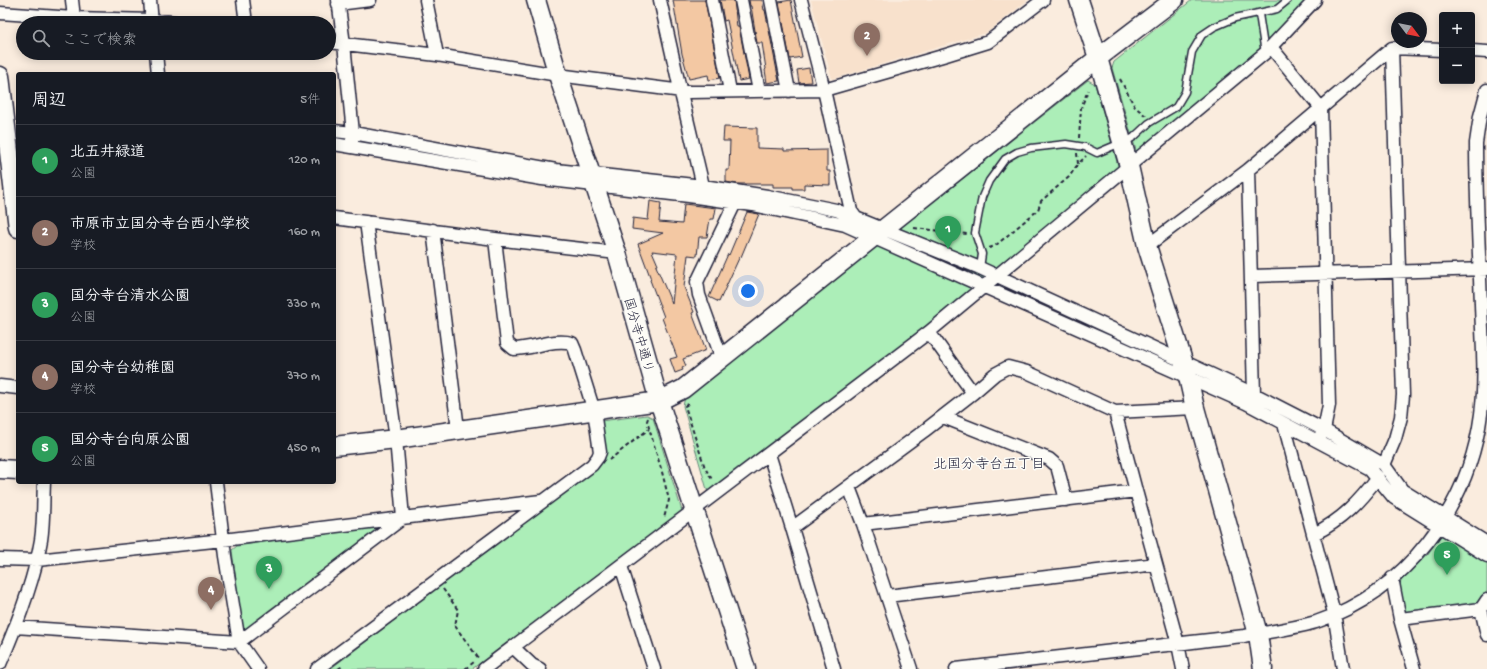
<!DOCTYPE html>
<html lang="ja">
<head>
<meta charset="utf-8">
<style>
	body { margin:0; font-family:"Gochi Hand","Klee One",sans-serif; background:#20242c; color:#f1f3f6 }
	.controls { position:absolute; right:12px; top:12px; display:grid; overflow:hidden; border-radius:4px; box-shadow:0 2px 10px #0003 }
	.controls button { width:36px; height:36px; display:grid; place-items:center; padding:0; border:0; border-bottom:1px solid #363941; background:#171b24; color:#f1f3f6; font:20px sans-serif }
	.compass { position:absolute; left:1391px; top:12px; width:36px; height:36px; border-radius:50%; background:#171b24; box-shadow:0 2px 10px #0003; rotate:122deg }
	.you { position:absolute; left:748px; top:291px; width:14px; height:14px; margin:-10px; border:3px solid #fff; border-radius:50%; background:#1a73e8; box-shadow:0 0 0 6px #1a73e833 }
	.badge { display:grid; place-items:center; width:26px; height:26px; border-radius:50%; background:#8c9099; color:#fff; font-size:13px; font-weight:700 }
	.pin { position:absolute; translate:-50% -33px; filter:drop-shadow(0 1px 2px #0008) }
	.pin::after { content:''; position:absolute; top:21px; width:14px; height:12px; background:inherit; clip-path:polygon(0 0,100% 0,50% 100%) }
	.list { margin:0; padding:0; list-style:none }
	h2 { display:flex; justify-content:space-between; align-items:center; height:52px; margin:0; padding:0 16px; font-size:17px }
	h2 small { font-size:13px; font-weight:400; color:#9ea1a6 }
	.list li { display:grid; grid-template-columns:26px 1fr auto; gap:12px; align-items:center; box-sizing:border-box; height:72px; padding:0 16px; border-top:1px solid #363941 }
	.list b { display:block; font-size:15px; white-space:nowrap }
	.list p { margin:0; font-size:13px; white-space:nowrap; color:#9ea1a6 }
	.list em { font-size:13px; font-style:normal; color:#9ea1a6 }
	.icon { flex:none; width:22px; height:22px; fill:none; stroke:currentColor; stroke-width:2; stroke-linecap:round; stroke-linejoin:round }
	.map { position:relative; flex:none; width:1487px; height:669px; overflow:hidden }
	.search { position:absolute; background:#171b24; box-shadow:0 2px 10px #0003; left:16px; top:16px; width:320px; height:44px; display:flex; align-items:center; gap:10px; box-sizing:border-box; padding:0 14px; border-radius:22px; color:#9ea1a6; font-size:15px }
	.panel { position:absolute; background:#171b24; box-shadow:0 2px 10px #0003; left:16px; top:72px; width:320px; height:412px; border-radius:4px }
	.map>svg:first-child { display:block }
	.built { fill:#f8e1cc }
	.green { fill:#aceeb8; stroke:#67887a }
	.building { fill:#f3c8a3; stroke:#22223b; fill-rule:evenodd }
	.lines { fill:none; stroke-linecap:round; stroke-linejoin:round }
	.lane-casing { stroke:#22223b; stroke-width:9 }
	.street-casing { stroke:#22223b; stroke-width:15 }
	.secondary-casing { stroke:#22223b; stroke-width:21 }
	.path { stroke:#22223b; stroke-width:2; stroke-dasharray:4 3; stroke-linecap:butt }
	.lane { stroke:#fdfcf7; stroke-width:6 }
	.street { stroke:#fdfcf7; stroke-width:12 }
	.secondary { stroke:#fdfcf7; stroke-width:18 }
	.labels { text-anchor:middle; stroke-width:3; stroke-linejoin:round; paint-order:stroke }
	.street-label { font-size:13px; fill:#22223b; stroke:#fdfcf7 }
	.neighbourhood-label { font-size:14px; fill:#22223b; stroke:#fdfcf7 }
</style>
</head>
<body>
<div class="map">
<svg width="1487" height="669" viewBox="0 0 1487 669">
	<rect width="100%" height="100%" fill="#faecde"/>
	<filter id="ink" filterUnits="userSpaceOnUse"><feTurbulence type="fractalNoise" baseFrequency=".025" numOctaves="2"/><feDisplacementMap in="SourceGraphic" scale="8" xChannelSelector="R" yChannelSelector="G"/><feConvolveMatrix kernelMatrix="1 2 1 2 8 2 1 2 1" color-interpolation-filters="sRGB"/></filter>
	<g filter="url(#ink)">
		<path class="built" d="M811 0H1028L986 33 832 79Z"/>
		<path class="green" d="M1192 0H1308L1270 43 1137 154 1112 68 1114 62Z
			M1088 80 1095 84 1119 169 924 330 708 493 683 406 685 397Z
			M647 415 653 418 682 511 472 669H330L605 460 601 421Z
			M373 525 376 532 247 631 242 629 232 550 237 546Z
			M1441 536 1447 537 1487 560V591L1478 605 1405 613 1400 585 1401 581 1427 555Z"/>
		<path class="building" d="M673 0H705L720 78 709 80 708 75 689 79 682 54Z
			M720 0H734L737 27H739L749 79 739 81 727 20 724 21Z
			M749 0H762L764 10H765L779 81 767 83 765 70 766 69 762 43H757L751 6H750Z
			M791 0 802 57 790 59 779 2Z
			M809 68 811 82 799 83 797 70Z
			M724 127 757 128V148L784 149V151L827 150V171H830V185L804 184V189H793V187H773V184H737L726 182V170H729L730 141H723Z
			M650 201 661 203 659 222 682 224 684 204 716 208 714 219H710L707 237H699L697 256 688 255 684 287 694 312 692 313 706 350 683 359 686 366 682 368 683 370 675 373 670 359 677 357 662 318 664 317 650 280 651 279 638 244 663 233 632 229 633 218 648 220ZM652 251 677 254 672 304 656 266 658 265Z
			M747 212 759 214 741 257 740 256 719 302 709 297 728 254 729 255Z"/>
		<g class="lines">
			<defs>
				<path id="lane" d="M1259 14 1265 53
					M1129 140 1134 137 1149 123 1176 107 1185 92 1192 52 1202 35 1214 27 1235 18 1277 9 1288 0
					M980 268 982 254 975 233 982 197 989 181 1005 159 1017 152 1031 148 1066 144 1085 147 1097 153 1116 145"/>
				<path id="street" d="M72 0 74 18
					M150 0 152 23
					M243 0 246 23
					M338 0 344 44 353 133 352 140
					M426 0 437 55
					M660 0 680 89 703 186
					M712 0 730 91
					M741 0 759 91
					M771 0 789 91
					M801 0 824 90 851 211 856 218
					M338 4 370 0
					M0 13 74 18 152 20 182 23
					M329 42 437 55 558 75 690 92 824 90 946 55 988 42 1043 0
					M1271 47 1321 108 1329 405 1324 430 1320 437
					M1472 51 1487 52
					M156 53 158 74
					M334 131 353 133 556 170 703 186 767 196 836 210 980 268 1254 394 1324 430 1384 465 1402 490 1487 543
					M334 144 542 179 689 196 753 205 845 225 1246 403 1370 469 1394 498 1487 556
					M1248 170 1254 394
					M334 218 495 239 617 253
					M433 230 458 429
					M1147 246 1248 170 1392 48 1442 50
					M1252 276 1487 269
					M929 332 973 393
					M722 359 699 295 697 282 735 203
					M0 386 18 388
					M1115 412 1136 491 1178 644 1183 669
					M943 417 1049 459 1057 466 1066 500
					M1284 424 1334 613 1343 669
					M769 454 792 528 834 669
					M1384 465 1395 439 1401 417 1403 395 1392 48
					M216 482 225 556 239 642 258 669
					M849 487 863 524 911 669
					M863 524 1136 491
					M792 528 924 431 973 393 995 374 1008 367 1027 372 1115 412 1195 408
					M1314 534C1342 520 1359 502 1378 477
					M0 559 37 560 223 540 541 501
					M621 566 654 669
					M1392 578 1400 619 1414 669
					M887 596 1156 564
					M1487 600 1481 609 1487 635
					M1400 619 1481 609
					M15 627 239 642 403 518 396 439 366 222
					M513 647 532 665 540 669
					M0 664C17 625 34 582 41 540 44 521 43 501 44 482
					M317 669 592 465 598 457 600 452 594 411 575 350 572 343C553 338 533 349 514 349L507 343 495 239
					M484 669 929 332 1265 53 1315 0
					M956 669C1023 661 1090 654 1157 646 1186 643 1215 639 1244 636 1268 632 1292 629 1316 622 1406 592 1469 507 1481 414 1486 377 1482 340 1481 304 1479 250 1476 197 1476 143L1480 116 1487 90"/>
				<path id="secondary" d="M536 0 558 75 617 253 659 401 746 669
					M1079 0 1098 58 1129 166 1147 246 1188 377 1195 408 1258 634 1263 669
					M0 76 18 228
					M334 446 396 439 659 401 683 389 1098 58 1174 0
					M0 469 18 470"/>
			</defs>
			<use href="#lane" class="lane-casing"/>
			<use href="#street" class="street-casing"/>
			<use href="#secondary" class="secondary-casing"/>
			<path class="path" d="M1120 79 1135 107 1146 116
				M1079 138 1081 108 1088 90
				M1077 153 1078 164 1086 156
				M914 228 967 234
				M989 248 995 246 1038 210 1041 201 1069 177 1078 164
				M688 404 685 406 705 468 713 481
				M648 418 647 421 662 472 669 500 664 518
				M609 460 649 429
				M443 589 458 610 455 626 479 659
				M338 669 343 666
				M465 669 474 662"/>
			<use href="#lane" class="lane"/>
			<use href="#street" class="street"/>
			<use href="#secondary" class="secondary"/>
		</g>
	</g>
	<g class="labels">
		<g class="street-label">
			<text transform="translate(640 335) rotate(74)" y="5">国分寺中通り</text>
		</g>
		<g class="neighbourhood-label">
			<text x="989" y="468">北国分寺台五丁目</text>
		</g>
	</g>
</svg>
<div class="controls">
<button>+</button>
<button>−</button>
</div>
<svg class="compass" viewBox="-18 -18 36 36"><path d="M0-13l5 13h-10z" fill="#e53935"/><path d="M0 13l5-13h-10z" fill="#9ea1a6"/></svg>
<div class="you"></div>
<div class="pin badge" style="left:948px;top:249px;background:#2e9e5b">1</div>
<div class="pin badge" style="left:867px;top:56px;background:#8d6e63">2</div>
<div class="pin badge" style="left:269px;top:589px;background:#2e9e5b">3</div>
<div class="pin badge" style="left:211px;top:610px;background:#8d6e63">4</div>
<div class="pin badge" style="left:1447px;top:575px;background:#2e9e5b">5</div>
<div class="search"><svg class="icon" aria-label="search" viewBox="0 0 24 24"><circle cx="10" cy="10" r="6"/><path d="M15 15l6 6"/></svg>ここで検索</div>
<section class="panel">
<h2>周辺<small>5件</small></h2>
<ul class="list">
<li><span class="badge" style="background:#2e9e5b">1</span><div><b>北五井緑道</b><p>公園</p></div><em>120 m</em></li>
<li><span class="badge" style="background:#8d6e63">2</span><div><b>市原市立国分寺台西小学校</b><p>学校</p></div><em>160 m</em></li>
<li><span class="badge" style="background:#2e9e5b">3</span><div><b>国分寺台清水公園</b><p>公園</p></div><em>330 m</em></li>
<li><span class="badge" style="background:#8d6e63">4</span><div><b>国分寺台幼稚園</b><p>学校</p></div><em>370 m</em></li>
<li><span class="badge" style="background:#2e9e5b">5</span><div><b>国分寺台向原公園</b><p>公園</p></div><em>450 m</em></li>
</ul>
</section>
</div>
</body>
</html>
